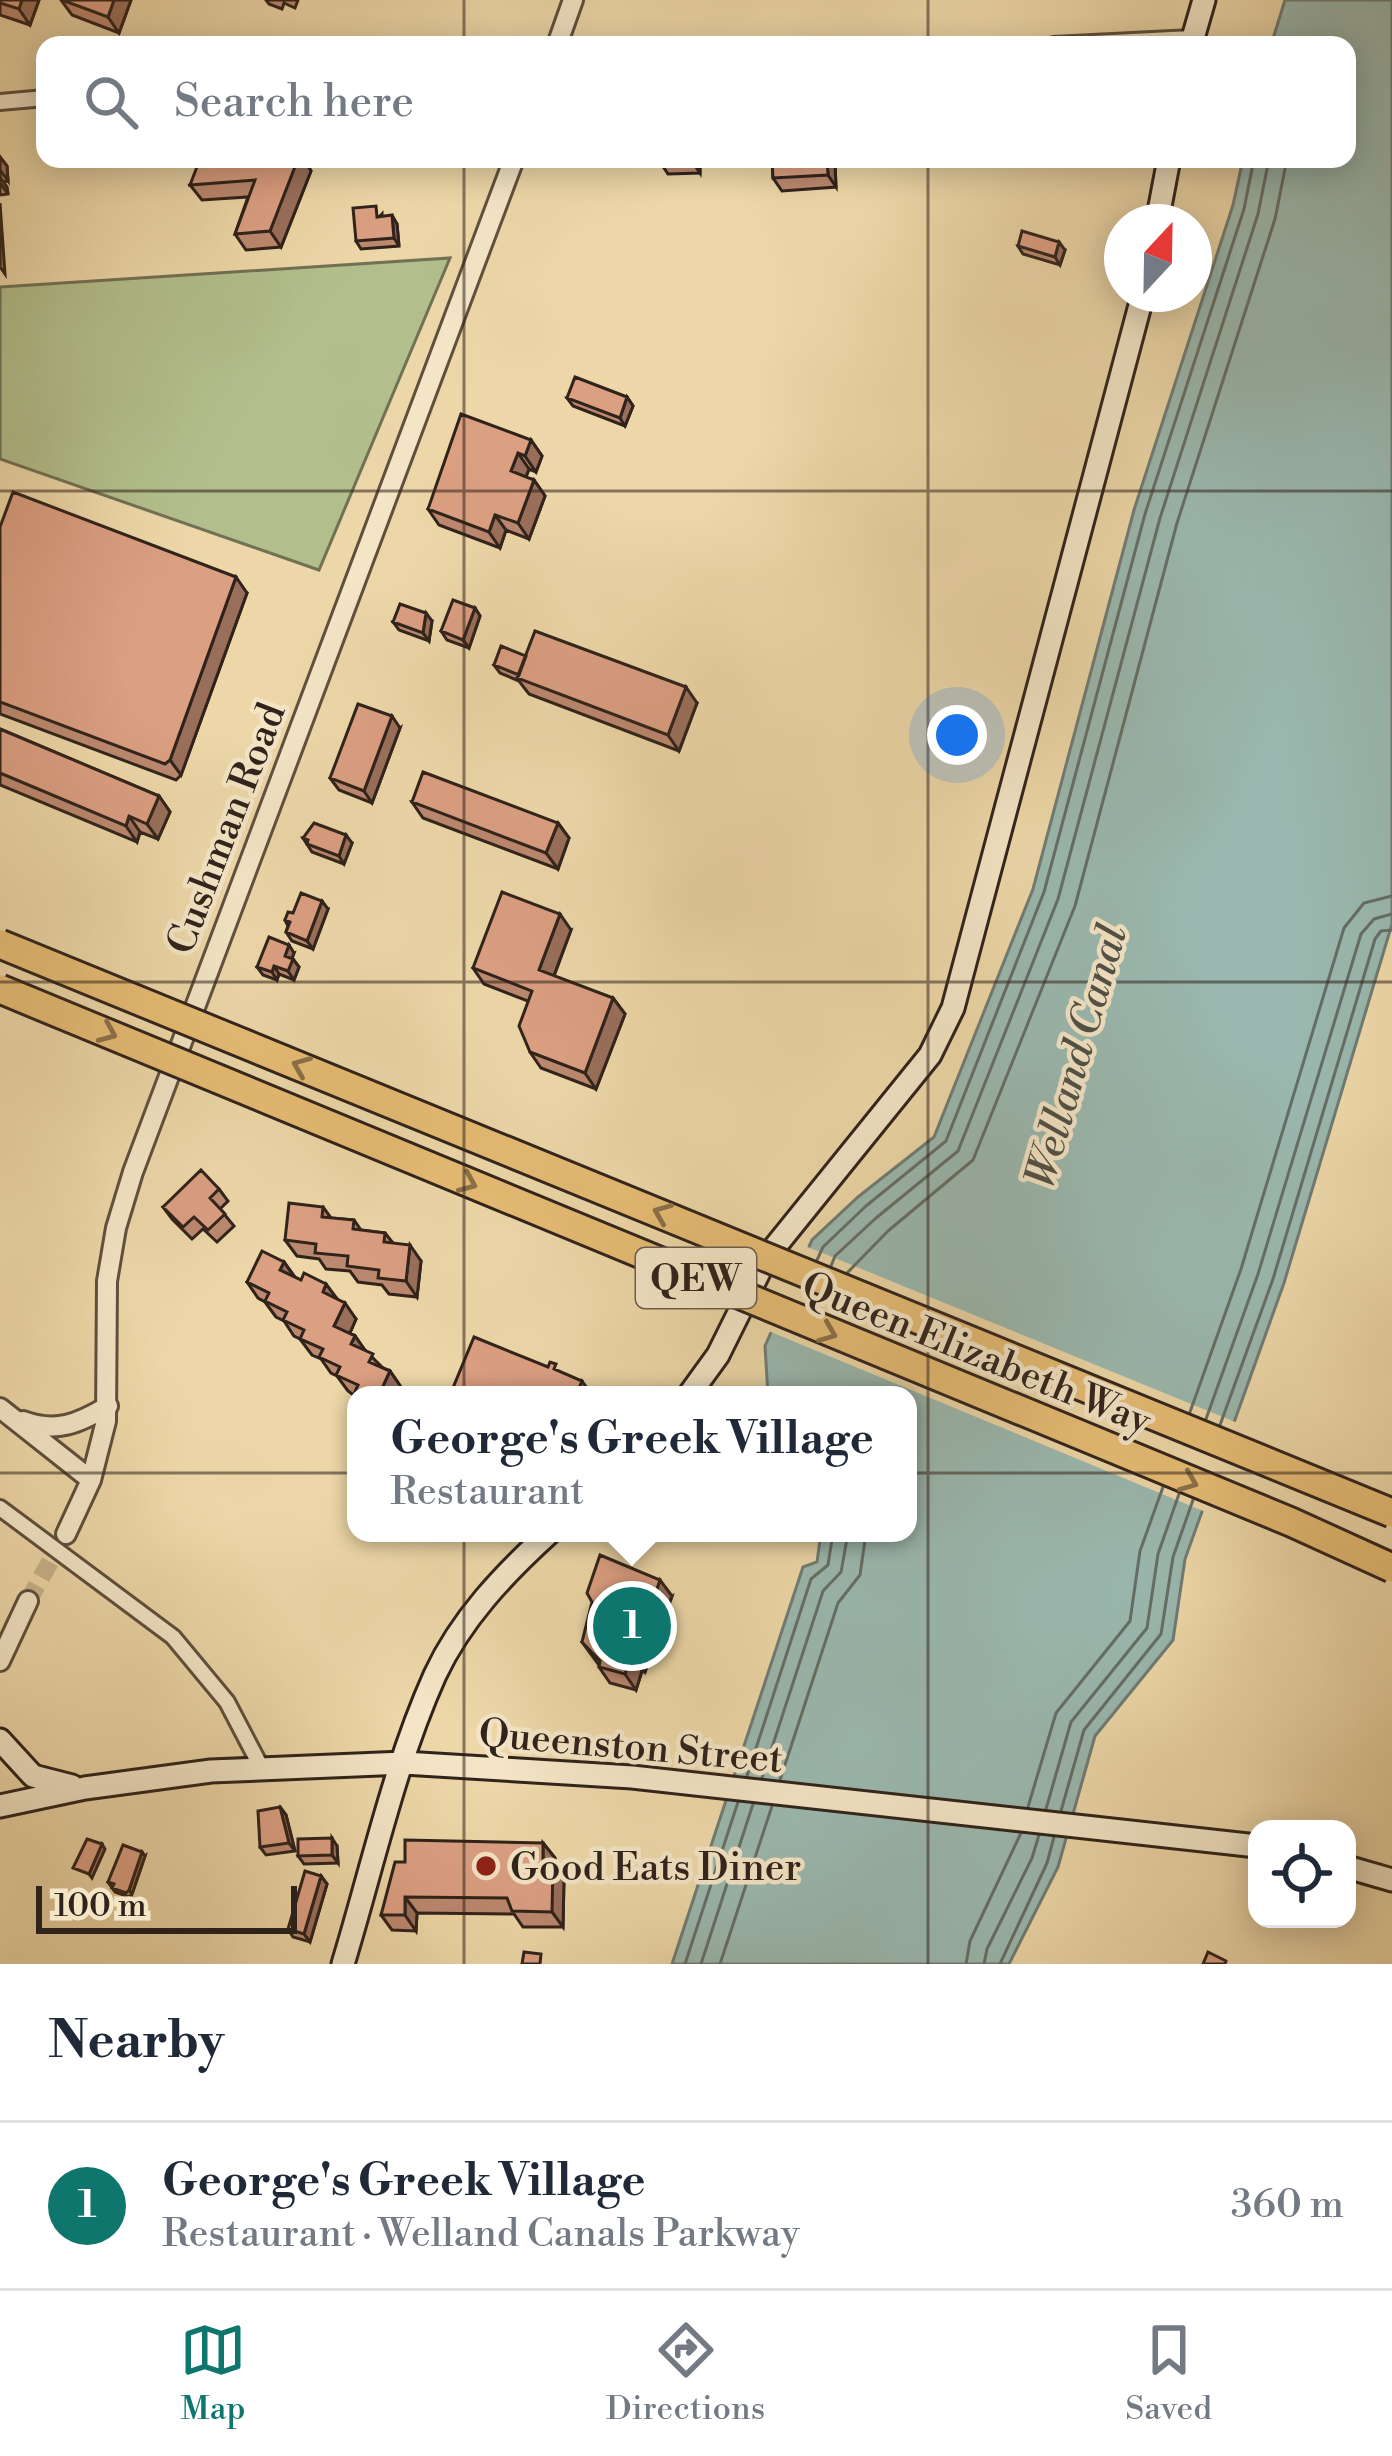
<!DOCTYPE html>
<html lang="en">
<head>
<meta charset="utf-8">
<style>
	body { margin:0; font-family:"Libre Bodoni",serif; background:#f6f6f7; color:#1f2937 }
	.controls { position:absolute; right:36px; bottom:36px; display:grid; overflow:hidden; border-radius:24px; box-shadow:0 6px 30px #0003 }
	.controls button { width:108px; height:108px; display:grid; place-items:center; padding:0; border:0; border-bottom:3px solid #e0e1e3; background:#fff; color:#1f2937; font:60px sans-serif }
	.compass { position:absolute; left:1104px; top:204px; width:108px; height:108px; border-radius:50%; background:#fff; box-shadow:0 6px 30px #0003; rotate:22deg }
	.scale { position:absolute; left:36px; bottom:30px; width:261px; box-sizing:border-box; padding-left:12px; border:6px solid #30231b; border-top:0; font-size:33px; line-height:42px; white-space:nowrap; color:#30231b; -webkit-text-stroke:9px #f3e5c6; paint-order:stroke }
	.you { position:absolute; left:957px; top:735px; width:42px; height:42px; margin:-30px; border:9px solid #fff; border-radius:50%; background:#1a73e8; box-shadow:0 0 0 18px #1a73e833 }
	.badge { display:grid; place-items:center; width:78px; height:78px; border-radius:50%; background:#0f766e; color:#fff; font-size:39px; font-weight:700 }
	.pin { position:absolute; translate:-50% -50%; border:6px solid #fff; box-shadow:0 3px 12px #0006 }
	.popup { position:absolute; left:347px; top:1386px; width:570px; height:156px; box-sizing:border-box; display:grid; place-content:center; border-radius:24px; background:#fff; filter:drop-shadow(0 3px 9px #0005); font-size:39px; white-space:nowrap; color:#747a83 }
	.popup b { font-size:45px; color:#1f2937 }
	.popup::after { content:''; position:absolute; left:50%; top:100%; margin-left:-24px; border:24px solid transparent; border-top-color:#fff }
	.list { margin:0; padding:0; list-style:none }
	h2 { display:flex; justify-content:space-between; align-items:center; height:156px; margin:0; padding:0 48px; font-size:51px }
	h2 small { font-size:39px; font-weight:400; color:#747a83 }
	.list li { display:grid; grid-template-columns:78px 1fr auto; gap:36px; align-items:center; box-sizing:border-box; height:168px; padding:0 48px; border-top:3px solid #e0e1e3 }
	.list b { display:block; font-size:45px; white-space:nowrap }
	.list p { margin:0; font-size:39px; white-space:nowrap; color:#747a83 }
	.list em { font-size:39px; font-style:normal; color:#747a83 }
	.icon { flex:none; width:66px; height:66px; fill:none; stroke:currentColor; stroke-width:2; stroke-linecap:round; stroke-linejoin:round }
	.map { position:relative; flex:none; width:1392px; height:1964px; overflow:hidden }
	.search { position:absolute; background:#fff; box-shadow:0 6px 30px #0003; left:36px; right:36px; top:36px; height:132px; display:flex; align-items:center; gap:30px; box-sizing:border-box; padding:0 42px; border-radius:24px; color:#747a83; font-size:45px }
	.sheet { height:324px; background:#fff }
	nav { display:flex; justify-content:space-around; align-items:center; box-sizing:border-box; height:168px; border-top:3px solid #e0e1e3; background:#fff; font-size:33px; color:#747a83 }
	nav a { display:grid; justify-items:center; gap:6px }
	nav .on { color:#0f766e }
	.map>svg:first-child { display:block }
	.green { fill:#b2bf8c; stroke:#717154; stroke-width:3 }
	.water { fill:#9ab8af; stroke:#707c74; stroke-width:3 }
	.pier { fill:#edd7a8 }
	.lines { fill:none; stroke-linecap:round; stroke-linejoin:round }
	.shore { stroke:#656e65; stroke-width:3 }
	.tertiary-tunnel { stroke:#c7b38c; stroke-width:18; stroke-dasharray:18 9; stroke-linecap:butt }
	.minor-casing { stroke:#5f503e; stroke-width:20 }
	.tertiary-casing { stroke:#5f503e; stroke-width:24 }
	.secondary-casing { stroke:#30231b; stroke-width:27 }
	.minor { stroke:#f3e5c6; stroke-width:14 }
	.tertiary { stroke:#f3e5c6; stroke-width:18 }
	.secondary { stroke:#f3e5c6; stroke-width:21 }
	.motorway-bridge-casing { stroke:#30231b; stroke-width:33; stroke-linecap:butt }
	.motorway-bridge { stroke:#e6bc74; stroke-width:27 }
	.wall { fill:#bc8970; stroke:#30231b; stroke-width:3 }
	.shaded-wall { fill:#996f5b; stroke:#30231b; stroke-width:3 }
	.building { fill:#db9f82; stroke:#30231b; stroke-width:3 }
	.oneway { stroke:#8b7048 }
	.grid { fill:none; stroke:#30231b; stroke-width:3; stroke-opacity:0.55 }
	.poi-dot { fill:#8f2418; stroke:#f3e5c6; stroke-width:4.5 }
	.labels { text-anchor:middle; stroke-width:9; stroke-linejoin:round; paint-order:stroke }
	.shield { fill:#f3e5c6; stroke:#6a5d4e; stroke-width:3 }
	.shield-label { font-size:36px; font-weight:bold; fill:#30231b }
	.street-label { font-size:39px; fill:#30231b; stroke:#f3e5c6 }
	.poi-label { font-size:39px; fill:#30231b; stroke:#f3e5c6; text-anchor:start }
	.water-label { font-size:42px; font-style:italic; fill:#505047; stroke:#f3e5c6 }
</style>
</head>
<body>
<div class="map">
<svg width="1392" height="1964" viewBox="0 0 1392 1964">
	<rect width="100%" height="100%" fill="#edd7a8"/>
	<filter id="stains"><feTurbulence type="fractalNoise" baseFrequency=".00167" numOctaves="4"/><feColorMatrix values="0 0 0 0 .2 0 0 0 0 .09 0 0 0 0 .02 0 0 0 .5 -.17"/></filter>
	<radialGradient id="worn" r=".72"><stop offset=".6" stop-color="#630" stop-opacity="0"/><stop offset="1" stop-color="#630" stop-opacity=".3"/></radialGradient>
	<path class="green" d="M450 258 319 570 0 459V287Z"/>
	<path class="water" d="M1285 0H1392V924L1284 1283 1185 1559 1173 1640 1095 1736 1058 1867 1009 1964H672L803 1567 817 1562 821 1533H908V1395H768L765 1346 812 1240 858 1197 934 1137 1033 889 1134 510 1233 205 1243 159H1347V45H1271Z"/>
	<path class="pier" d="M803 1245 1240 1424 1208 1513 766 1330Z"/>
	<g class="lines">
		<path class="shore" d="M817 1260 823 1247 866 1206 946 1141 1044 892 1145 514 1244 209 1254 159
			M831 1266 835 1256 876 1218 958 1151 1058 899 1160 518 1258 214 1269 159
			M847 1273 888 1231 973 1160 1075 906 1177 523 1275 219 1287 159
			M1190 1412 1241 1269 1344 928 1364 903 1392 896
			M1206 1419 1258 1274 1361 934 1374 919 1392 914
			M1220 1425 1273 1279 1375 939 1381 931 1392 930
			M747 1776 811 1579 828 1565 833 1533
			M762 1778 823 1591 841 1572 848 1533
			M780 1780 838 1603 860 1575 866 1533
			M1028 1807 1056 1713 1130 1621 1140 1551 1163 1487
			M1046 1809 1071 1722 1147 1628 1158 1554 1179 1494
			M1061 1811 1084 1730 1161 1634 1173 1557 1193 1500
			M685 1964 738 1802
			M701 1964 753 1804
			M720 1964 772 1806
			M966 1964 970 1941 1021 1833
			M984 1964 987 1949 1032 1858 1039 1835
			M1000 1964 1047 1863 1054 1837"/>
		<path class="tertiary-tunnel" d="M28 1601 66 1534"/>
		<defs>
			<path id="minor" d="M1053 45 1192 38
				M0 102 45 98
				M0 1508 173 1637 227 1702 261 1767"/>
			<path id="tertiary" d="M557 45 573 0
				M0 1408 91 1480
				M23 1421C56 1433 78 1424 108 1406
				M66 1534 91 1480 106 1421 107 1281 116 1228 133 1172 514 159
				M0 1661 28 1601"/>
			<path id="secondary" d="M1191 45 1204 0
				M1157 222 1169 159
				M689 1395 718 1355 766 1258 930 1055 953 1008 1143 294
				M0 1740 33 1776 72 1786
				M0 1806 85 1788 211 1771 404 1763 632 1777 1257 1846
				M1347 1867 1392 1880
				M343 1964C372 1869 394 1766 435 1675 461 1619 504 1574 549 1533"/>
		</defs>
		<use href="#minor" class="minor-casing"/>
		<use href="#tertiary" class="tertiary-casing"/>
		<use href="#secondary" class="secondary-casing"/>
		<use href="#minor" class="minor"/>
		<use href="#tertiary" class="tertiary"/>
		<use href="#secondary" class="secondary"/>
		<defs>
			<path id="motorway-bridge" d="M0 944 1392 1513
				M0 989 1291 1522 1392 1568"/>
		</defs>
		<use href="#motorway-bridge" class="motorway-bridge-casing"/>
		<use href="#motorway-bridge" class="motorway-bridge"/>
	</g>
	<path class="wall" d="M0 0H39L30 25 0 15Z
		M61 0H131L119 33 72 15Z
		M266 0H298L295 8 284 3 282 9 269 4Z
		M0 157 7 166 8 181 3 182 7 187 8 194 0 195Z
		M700 159V173L668 174 660 162Z
		M772 159H851V163L835 164 836 187 782 191 773 178Z
		M304 160 311 171 281 247 246 250 235 234 248 197 202 200 190 185Z
		M382 214V216L397 224 399 246 361 249 356 241Z
		M1018 246 1065 250 1060 265 1023 254Z
		M627 397 633 406 625 426 573 406 567 398Z
		M531 440 542 456 536 472 529 469 526 477 534 480 545 496 529 539 506 530 500 548 439 525 428 509Z
		M0 527 247 593 181 775 176 780 0 714Z
		M475 608 480 616 469 648 447 640 441 631Z
		M432 621 429 641 399 630 393 622Z
		M526 656 697 703 679 751 529 694 519 681 500 673 494 665Z
		M400 728 372 803 339 790 330 778Z
		M0 729 159 796 170 812 158 839 140 832 137 842 0 785Z
		M412 802 558 823 569 838 558 869 423 818Z
		M303 838 352 843 344 864 312 852Z
		M328 909 313 949 292 941 286 932 288 926 285 920 293 913Z
		M571 930 554 976 613 998 625 1014 596 1089 541 1068 530 1052 528 1001 484 984 473 968Z
		M294 953 292 958 299 967 294 980 279 974 277 980 263 975 257 967Z
		M219 1189 228 1201 220 1209 234 1226 217 1242 203 1229 192 1239 172 1219 163 1207Z
		M323 1207 331 1218 354 1220 361 1230 385 1233 393 1243 421 1261 417 1297 389 1294 382 1285 358 1282 350 1271 326 1269 319 1259 297 1256 285 1240Z
		M284 1262 295 1277 337 1299 356 1319 350 1333 355 1336 365 1350 383 1368 390 1371 401 1387 356 1395V1397L348 1391 337 1376 331 1373 321 1359 312 1355 300 1339 294 1336 284 1321 276 1317 265 1302 258 1298 247 1282Z
		M672 1596 645 1672 642 1671 636 1690 610 1683 599 1667V1665L582 1642Z
		M280 1807 286 1815 295 1851 266 1855 260 1847Z
		M543 1843 555 1858 554 1864 564 1878 563 1927H523L514 1914 417 1913 416 1931 392 1930 381 1915 405 1862Z
		M337 1846 338 1863 304 1864 298 1856Z
		M145 1856 132 1894 129 1897 115 1892 108 1882Z
		M321 1876 327 1884 310 1942 293 1937 288 1929Z"/>
	<path class="shaded-wall" d="M22 0H39L30 25 19 9Z
		M114 0H131L119 33 108 17Z
		M0 157 7 166 8 181 0 170Z
		M296 159H304L311 171 281 247 270 231Z
		M692 159H700V173L692 161Z
		M827 159H831L835 164 836 187 828 175Z
		M0 177 7 187 8 194 0 183Z
		M0 203 5 274 0 267Z
		M392 215 397 224 399 246 394 238Z
		M1059 242 1065 250 1060 265 1055 257Z
		M627 397 633 406 625 426 620 418Z
		M531 440 542 456 536 472 525 456Z
		M518 453 529 469 522 487 511 471Z
		M534 480 545 496 529 539 518 523Z
		M495 515 506 530 500 548 489 532Z
		M236 577 247 593 181 775 170 760Z
		M475 608 480 616 469 648 463 640Z
		M426 613 432 621 429 641 423 633Z
		M686 687 697 703 679 751 668 735Z
		M392 716 400 728 372 803 364 791Z
		M159 796 170 812 158 839 147 824Z
		M129 816 140 832 137 842 126 826Z
		M558 823 569 838 558 869 546 853Z
		M346 835 352 843 344 864 339 856Z
		M322 901 328 909 313 949 307 941Z
		M560 914 571 930 550 986 539 970Z
		M289 945 294 953 290 964 285 956Z
		M293 959 299 967 294 980 288 971Z
		M274 966 279 974 277 980 272 972Z
		M613 998 625 1014 596 1089 585 1073Z
		M410 1245 421 1261 417 1297 406 1281Z
		M284 1262 295 1278 280 1270Z
		M326 1284 338 1300 323 1292Z
		M345 1303 356 1319 346 1342 334 1326Z
		M355 1336 366 1352 351 1344Z
		M390 1371 401 1387 397 1395 383 1386Z
		M582 1381 592 1395H576Z
		M660 1580 672 1596 645 1672 634 1656Z
		M631 1655 642 1671 636 1690 625 1674Z
		M280 1807 286 1815 295 1851 289 1843Z
		M332 1838 337 1846 338 1863 332 1855Z
		M543 1843 555 1858 554 1864 564 1878 563 1927 552 1912 543 1862Z
		M102 1844 105 1849 92 1878 89 1874Z
		M142 1852 145 1856 132 1894 129 1890Z
		M321 1876 327 1884 310 1942 304 1934Z
		M405 1897 417 1913 416 1931 405 1915Z"/>
	<path class="building" d="M0 0H22L19 9 0 3Z
		M62 0H114L108 17Z
		M200 159H298L270 231 235 234 255 180 190 185Z
		M660 159H692V161L660 162Z
		M772 159H827L828 175 773 178Z
		M376 206 377 217 392 215 394 238 356 241 353 208Z
		M1022 231 1059 242 1055 257 1018 246Z
		M575 377 627 397 620 418 567 398Z
		M461 414 531 440 525 456 518 453 511 471 534 480 518 523 495 515 489 532 428 509Z
		M13 492 236 577 170 760 165 764 0 702V527Z
		M453 600 475 608 463 640 441 631Z
		M400 604 426 613 423 633 393 622Z
		M535 631 686 687 668 735 517 678Z
		M501 646 526 656 519 675 494 665Z
		M358 704 392 716 364 791 330 778Z
		M0 729 159 796 147 824 129 816 126 826 0 773Z
		M423 772 558 823 546 853 412 802Z
		M314 823 346 835 339 856 307 844 308 840 303 838Z
		M502 892 560 914 539 970 613 998 585 1073 530 1052 519 1026 532 991 473 968Z
		M301 893 322 901 307 941 286 932 290 922 285 920 288 912 293 913Z
		M269 937 289 945 285 956 293 959 288 971 274 966 272 972 257 967Z
		M201 1170 219 1189 210 1198 225 1214 208 1230 194 1217 183 1227 163 1207Z
		M289 1203 323 1207 322 1217 354 1220 353 1229 385 1233 384 1242 410 1245 406 1281 378 1278 379 1270 347 1266 348 1256 315 1253 316 1244 285 1240Z
		M262 1251 284 1262 280 1270 301 1280 304 1273 326 1284 323 1292 345 1303 334 1326 355 1336 351 1344 373 1354 369 1362 390 1371 383 1386 401 1395 354 1394 358 1385 336 1375 340 1367 319 1357 323 1349 300 1339 304 1330 283 1320 287 1312 265 1301 269 1293 247 1282Z
		M474 1337 548 1367 550 1362 556 1364 554 1369 582 1381 576 1395H450Z
		M600 1555 660 1580 634 1656 631 1655 625 1674 599 1667 600 1661 582 1642 592 1602 587 1593Z
		M280 1807 289 1843 260 1847 258 1811Z
		M332 1838V1855L298 1856V1839Z
		M87 1839 102 1844 89 1874 73 1868Z
		M405 1840 543 1843V1862L553 1863 552 1912 512 1911 507 1898 405 1897V1915H381L395 1862H405Z
		M123 1845 142 1852 129 1890 126 1893 112 1888 114 1884 108 1882Z
		M305 1871 321 1876 304 1934 288 1929Z
		M524 1952 541 1954 540 1964H522Z
		M1208 1952 1226 1961 1225 1964H1203Z"/>
	<defs><path id="oneway-chevron" d="M-2-3.5L2.5 0L-2 3.5" fill="none" stroke-width="1.6" stroke-linecap="round" stroke-linejoin="round" transform="scale(3)"/></defs>
	<g class="oneway">
		<use href="#oneway-chevron" transform="translate(108 1033) rotate(23)"/>
		<use href="#oneway-chevron" transform="translate(301 1066) rotate(-158)"/>
		<use href="#oneway-chevron" transform="translate(468 1183) rotate(23)"/>
		<use href="#oneway-chevron" transform="translate(662 1213) rotate(-158)"/>
		<use href="#oneway-chevron" transform="translate(828 1333) rotate(22)"/>
		<use href="#oneway-chevron" transform="translate(1189 1482) rotate(22)"/>
	</g>
	<path class="grid" d="M464 0V45M928 0V45M464 159V1964M928 159V1964M0 491H1392M0 982H1392M0 1473H1392"/>
	<circle class="poi-dot" cx="486" cy="1866" r="12"/>
	<g class="labels">
		<rect class="shield" x="636" y="1248" width="120" height="60" rx="9"/>
		<g class="shield-label">
			<text x="696" y="1291">QEW</text>
		</g>
		<g class="street-label">
			<text transform="translate(225 828) rotate(-69)" y="14">Cushman Road</text>
			<text transform="translate(977 1352) rotate(22)" y="14">Queen Elizabeth Way</text>
			<text transform="translate(631 1745) rotate(5)" y="14">Queenston Street</text>
		</g>
		<g class="poi-label">
			<text x="510" y="1880">Good Eats Diner</text>
		</g>
		<g class="water-label">
			<text transform="translate(1075 1056) rotate(-74)" y="15">Welland Canal</text>
		</g>
	</g>
	<rect width="100%" height="100%" filter="url(#stains)"/>
	<rect width="100%" height="100%" fill="url(#worn)"/>
</svg>
<div class="controls">
<button><svg class="icon" aria-label="locate" viewBox="0 0 24 24"><circle cx="12" cy="12" r="6"/><path d="M12 2v4M12 18v4M2 12h4M18 12h4"/></svg></button>
</div>
<svg class="compass" viewBox="-18 -18 36 36"><path d="M0-13l5 13h-10z" fill="#e53935"/><path d="M0 13l5-13h-10z" fill="#747a83"/></svg>
<div class="scale">100 m</div>
<div class="you"></div>
<div class="pin badge" style="left:632px;top:1626px">1</div>
<div class="popup"><b>George's Greek Village</b>Restaurant</div>
<div class="search"><svg class="icon" aria-label="search" viewBox="0 0 24 24"><circle cx="10" cy="10" r="6"/><path d="M15 15l6 6"/></svg>Search here</div>
</div>
<section class="sheet">
<h2>Nearby<small></small></h2>
<ul class="list">
<li><span class="badge">1</span><div><b>George's Greek Village</b><p>Restaurant · Welland Canals Parkway</p></div><em>360 m</em></li>
</ul>
</section>
<nav>
<a class="on"><svg class="icon" aria-label="map" viewBox="0 0 24 24"><path d="M3 6l6-2 6 2 6-2v14l-6 2-6-2-6 2zM9 4v14M15 6v14"/></svg>Map</a>
<a><svg class="icon" aria-label="directions" viewBox="0 0 24 24"><path d="M12 3l9 9-9 9-9-9zM9 14v-3h6M13 9l2 2-2 2"/></svg>Directions</a>
<a><svg class="icon" aria-label="saved" viewBox="0 0 24 24"><path d="M7 4h10v16l-5-4-5 4z"/></svg>Saved</a>
</nav>
</body>
</html>
